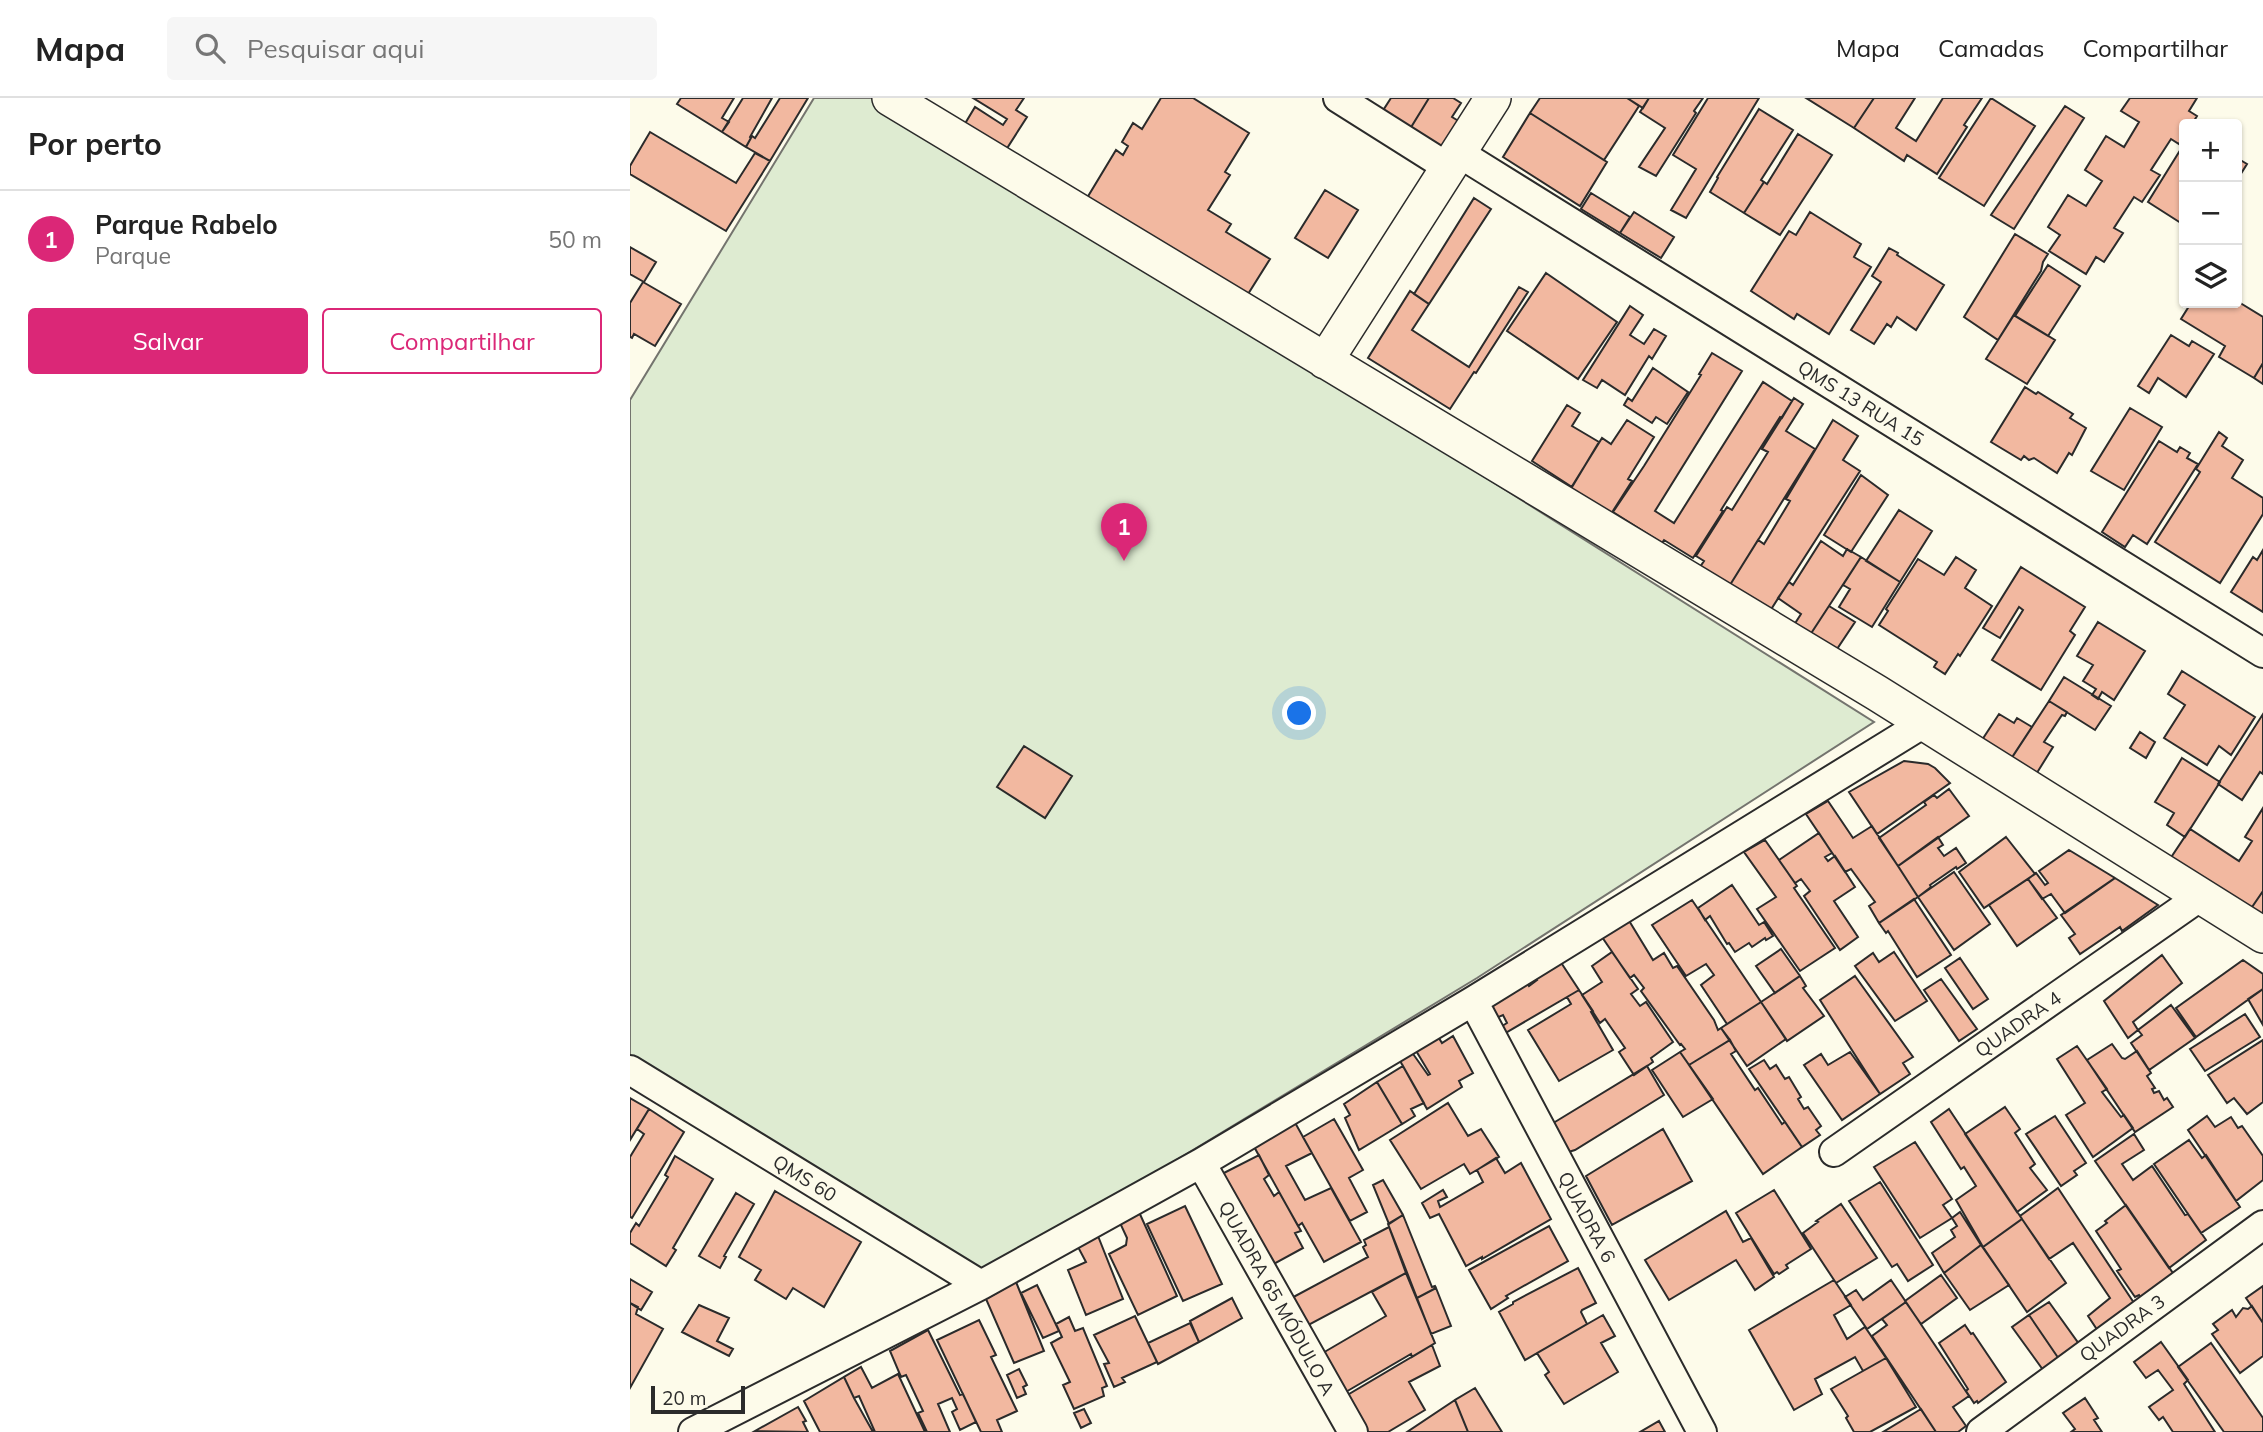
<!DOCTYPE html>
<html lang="pt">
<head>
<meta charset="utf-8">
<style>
	body { margin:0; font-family:Mulish,sans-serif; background:#f6f6f6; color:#222 }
	.controls { position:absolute; right:21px; top:21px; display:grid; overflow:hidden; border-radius:7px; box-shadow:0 2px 5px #0004 }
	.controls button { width:63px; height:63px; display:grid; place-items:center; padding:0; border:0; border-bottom:2px solid #e0e0e0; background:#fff; color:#222; font:35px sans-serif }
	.scale { position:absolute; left:21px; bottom:18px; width:94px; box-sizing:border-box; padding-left:7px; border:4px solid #2b2b2b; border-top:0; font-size:19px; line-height:24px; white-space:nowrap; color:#2b2b2b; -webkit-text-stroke:5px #fdfbea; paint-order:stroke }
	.you { position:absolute; left:670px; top:616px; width:24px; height:24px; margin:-18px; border:5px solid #fff; border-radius:50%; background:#1a73e8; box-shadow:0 0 0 10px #1a73e833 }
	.badge { display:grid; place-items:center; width:46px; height:46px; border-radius:50%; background:#db2777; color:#fff; font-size:23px; font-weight:700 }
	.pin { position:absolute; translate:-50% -58px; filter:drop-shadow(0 2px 4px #0008) }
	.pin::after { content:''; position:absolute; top:37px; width:24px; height:21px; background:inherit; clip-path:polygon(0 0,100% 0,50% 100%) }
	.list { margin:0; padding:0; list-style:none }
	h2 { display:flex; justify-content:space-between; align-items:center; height:91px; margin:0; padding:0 28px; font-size:30px }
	h2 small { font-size:23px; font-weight:400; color:#767676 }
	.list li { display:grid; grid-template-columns:46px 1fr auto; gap:21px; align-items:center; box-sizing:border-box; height:98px; padding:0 28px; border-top:2px solid #e0e0e0 }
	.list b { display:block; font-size:26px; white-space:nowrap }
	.list p { margin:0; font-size:23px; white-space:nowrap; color:#767676 }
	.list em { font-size:23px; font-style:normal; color:#767676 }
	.actions { display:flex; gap:14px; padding:21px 28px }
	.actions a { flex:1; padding:16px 0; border:2px solid #db2777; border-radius:7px; text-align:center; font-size:24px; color:#db2777 }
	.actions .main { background:#db2777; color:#fff }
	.icon { flex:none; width:38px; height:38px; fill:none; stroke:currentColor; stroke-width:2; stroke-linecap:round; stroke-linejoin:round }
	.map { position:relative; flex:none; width:1633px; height:1334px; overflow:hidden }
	header { display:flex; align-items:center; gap:42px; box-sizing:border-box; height:98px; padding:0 35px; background:#fff; border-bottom:2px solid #e0e0e0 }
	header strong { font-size:33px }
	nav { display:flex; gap:38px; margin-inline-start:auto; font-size:24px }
	.search { width:490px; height:63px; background:#f6f6f6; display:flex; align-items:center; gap:18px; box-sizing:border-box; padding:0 24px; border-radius:7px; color:#767676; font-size:26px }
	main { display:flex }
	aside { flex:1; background:#fff }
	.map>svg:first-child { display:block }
	.green { fill:#deebd1; stroke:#74746e; stroke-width:2 }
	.building { fill:#f2b8a0; stroke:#2b2b2b; stroke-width:2 }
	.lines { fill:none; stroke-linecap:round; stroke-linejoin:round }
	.minor-casing { stroke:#2b2b2b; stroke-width:32 }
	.tertiary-casing { stroke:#2b2b2b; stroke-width:38 }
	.minor { stroke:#fdfbea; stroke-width:28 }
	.tertiary { stroke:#fdfbea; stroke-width:35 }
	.labels { text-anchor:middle; stroke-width:5; stroke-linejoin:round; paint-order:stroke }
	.street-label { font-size:19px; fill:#2b2b2b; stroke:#fdfbea }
</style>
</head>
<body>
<header>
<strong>Mapa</strong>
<div class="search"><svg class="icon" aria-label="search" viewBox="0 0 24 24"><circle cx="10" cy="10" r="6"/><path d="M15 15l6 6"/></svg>Pesquisar aqui</div>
<nav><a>Mapa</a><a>Camadas</a><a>Compartilhar</a></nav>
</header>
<main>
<aside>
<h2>Por perto<small></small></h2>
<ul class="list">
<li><span class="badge">1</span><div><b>Parque Rabelo</b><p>Parque</p></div><em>50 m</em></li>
</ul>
<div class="actions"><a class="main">Salvar</a><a>Compartilhar</a></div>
</aside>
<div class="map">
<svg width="1633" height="1334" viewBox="0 0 1633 1334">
	<rect width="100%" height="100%" fill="#fdfbea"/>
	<path class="green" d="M184 0H253L1244 624 847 880 352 1180 0 966V302Z"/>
	<path class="building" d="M51 0H104L92 20 99 24 92 34 47 6Z
		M113 0H142L120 39 121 40 116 49 92 34Z
		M150 0H178L140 63 116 49 122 38 125 40Z
		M343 0H394L386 12 397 19 374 55 333 29 345 9 373 27 377 21Z
		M531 0H563L619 35 595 74 600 77 578 112 601 126 596 134 640 161 613 204 454 105 486 52 493 57 498 48 492 44 503 25 512 31Z
		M761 0H799L780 31 752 14Z
		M799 0H823L831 5 822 19 835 27 818 53 780 31Z
		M910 0H997L1009 8 974 62 900 15Z
		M997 0H1019L1013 10Z
		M1019 0H1073L1064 13 1066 15 1026 78 1009 69 1035 30 1010 14Z
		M1078 0H1129L1056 120 1041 112 1066 71 1043 57Z
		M1176 0H1244L1224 30Z
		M1244 0H1285L1266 30 1286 43 1313 0H1352L1334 27 1337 29 1307 76 1277 57 1274 63 1224 30Z
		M1361 0 1405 28 1354 108 1309 80Z
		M1500 0H1567L1559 13 1567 18 1562 26H1554V38L1549 46 1541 41 1521 72 1530 77 1512 104 1504 99 1484 130 1493 135 1474 164 1466 159 1456 176 1419 153 1430 137 1418 129 1438 97 1456 108 1472 83 1455 72 1476 38 1494 49 1509 24 1491 13Z
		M1435 8 1454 20 1384 131 1361 117Z
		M1129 11 1163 32 1131 82 1134 84 1114 115 1080 94 1088 80 1087 79Z
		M900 15 977 64 950 108 873 59Z
		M20 34 106 85 125 55 140 63 96 133 0 76V68Z
		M1168 36 1202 57 1150 137 1114 115 1134 84 1137 86Z
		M1554 46V127L1518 104Z
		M1607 60 1617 66 1607 82Z
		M695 92 728 112 698 160 665 140Z
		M961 95 1000 119 990 135 951 111Z
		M844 100 861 111 799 206 784 196Z
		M1004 114 1044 139 1031 160 990 135Z
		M1180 114 1231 146 1224 159 1241 169 1199 236 1167 216 1164 221 1121 193 1159 133 1166 137Z
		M1385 136 1418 156 1413 164 1411 173 1368 242 1334 219Z
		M0 149 26 164 14 184 0 176Z
		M1259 150 1268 155 1267 157 1314 187 1286 232 1267 219 1261 229 1257 226 1244 246 1221 232 1251 184 1242 178Z
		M1418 167 1450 188 1418 238 1385 218Z
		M916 175 987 224 948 281 877 233Z
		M13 184 51 206 25 248 4 236 2 240 0 239V205Z
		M889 189 898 194 846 275 844 274 820 311 738 260 780 193 799 206 782 232 839 269Z
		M1607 203 1633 219V265L1624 280 1589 259 1595 248 1551 221 1561 205H1607Z
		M1000 208 1013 217 1000 237 1014 246 1024 231 1036 238 1022 261 1019 258 995 297 972 282 967 290 953 282Z
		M1384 217 1425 242 1397 286 1356 261Z
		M1541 237 1559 248 1562 243 1584 256 1556 299 1528 280 1519 295 1508 288Z
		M1082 255 1112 273 1025 413 1044 425 1133 284 1162 303 1152 320 1150 319 1091 412 1093 413 1063 460 1034 442 1032 445 983 414 1014 368 1071 277 1069 276Z
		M1633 265V286L1624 280Z
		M1023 270 1058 294 1037 326 1026 319 1022 325 994 307 998 300 1002 303Z
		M1395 289 1406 296 1408 294 1443 316 1440 320 1456 330 1442 357 1439 355 1427 375 1404 360 1399 362 1394 358 1391 362 1361 344Z
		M1164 300 1173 306 1156 333 1185 351 1100 487 1070 469 1074 463 1066 458 1097 409 1102 412 1138 354 1132 351Z
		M937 307 950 315 942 328 969 344 942 389 902 363Z
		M1500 310 1532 329 1494 392 1461 373Z
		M997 322 1024 339 998 381 1002 383 981 416 941 390 972 340 981 346Z
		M1203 322 1228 338 1213 362 1230 373 1140 513 1100 487 1128 442 1134 446 1160 403 1156 401Z
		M1589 334 1597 340 1592 348 1613 362 1602 380 1633 400V416L1590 485 1525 444 1563 385 1570 374 1566 371Z
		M1529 343 1547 354 1550 349 1560 355 1557 360 1568 366 1517 446 1503 437 1495 449 1472 434Z
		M1231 377 1258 397 1221 454 1194 437Z
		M1269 412 1302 433 1270 484 1236 463Z
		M1191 443 1213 458 1217 451 1231 459 1180 537 1164 527 1171 516 1148 500 1159 484 1163 487Z
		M1633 452V514L1601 494 1623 459 1627 462Z
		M1231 459 1270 484 1242 529 1209 509 1220 491 1213 487Z
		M1326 459 1346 472 1335 490 1362 508 1330 558 1328 556 1315 576 1304 569 1307 564 1249 527 1258 513 1256 511 1288 461 1314 477Z
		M1391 469 1455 509 1440 533 1445 537 1411 592 1362 562 1393 512 1389 509 1370 540 1353 530Z
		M1199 508 1225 524 1205 554 1180 537Z
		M1468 524 1515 553 1484 602 1472 594 1468 601 1462 597 1466 591 1453 583 1463 567 1447 558Z
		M1552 573 1625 619 1601 657 1589 648 1577 667 1534 640 1555 607 1538 596Z
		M1434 579 1481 608 1465 632 1419 603Z
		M1419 603 1437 614 1435 618 1432 617 1414 644 1423 649 1405 678 1379 664Z
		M1369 616 1384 625 1387 620 1402 629 1379 664 1350 645Z
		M1633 616V676L1630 674 1612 702 1588 686Z
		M1510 634 1525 644 1516 660 1500 650Z
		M394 648 442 678 415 720 367 689Z
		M1552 660 1590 684 1555 739 1537 727 1544 715 1525 704Z
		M1274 663 1298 666 1305 670 1320 685 1247 736 1219 694Z
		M1319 691 1339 718 1268 768 1249 740 1296 707 1294 704 1304 697 1307 700Z
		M1198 703 1223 740 1242 728 1288 799 1249 825 1239 808 1245 804 1221 771 1215 774 1176 716Z
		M1633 710V793L1618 815 1538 764 1560 731 1609 763 1622 743 1615 739Z
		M1189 735 1202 755 1195 759 1198 763 1205 758 1225 789 1204 803 1228 839 1210 852 1174 798 1180 793 1171 781 1165 785 1149 762Z
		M1308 739 1313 747 1308 750 1314 758 1326 750 1336 765 1327 771 1326 769 1300 787 1301 789 1288 799 1268 768Z
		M1376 739 1405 776 1354 810 1329 774Z
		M1135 742 1165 785 1167 788 1164 790 1205 850 1170 873 1127 811 1146 799 1114 754Z
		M1439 752 1485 780 1435 815 1421 796 1412 801 1398 781 1406 775 1415 787 1418 785 1409 773Z
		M1324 774 1360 826 1324 852 1288 799Z
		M1485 780 1528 807 1492 833 1490 829 1450 856 1439 840 1445 836 1431 817Z
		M1398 781 1427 820 1387 848 1359 807Z
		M1102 787 1129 827 1134 824 1143 838 1136 842 1135 840 1122 849 1119 845 1105 854 1099 845 1097 846 1080 818 1075 822 1068 810Z
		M1633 793V824L1618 815Z
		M1284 801 1321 857 1287 879 1258 833 1256 835 1249 825Z
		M1062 802 1131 904 1097 926 1071 887 1084 877 1076 866 1056 878 1022 827Z
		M998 821 1023 862 1034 855 1043 870 1047 868 1084 922 1088 932 1091 930 1100 942 1059 967 1050 954 1055 951 1051 946 1050 947 1011 893 1014 890 1004 877 1000 880 972 839Z
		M1151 851 1170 878 1145 895 1126 868Z
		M982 854 1008 891 1001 896 1010 908 1016 904 1043 944 1021 960 1023 964 1004 977 989 954 995 950 975 921 970 925 952 897 972 884 962 868Z
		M1264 854 1297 903 1265 923 1225 868 1243 855 1249 864Z
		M1532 857 1552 885 1503 924 1508 932 1498 940 1474 903Z
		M1330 860 1358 901 1343 911 1315 870Z
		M1613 862 1633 876V891L1566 939 1546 910Z
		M930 863 949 892 872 937 869 930 877 925 873 917 864 921 856 906 896 883 899 888 907 882 904 878Z
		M1170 878 1176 888 1173 890 1194 918 1157 943 1131 904Z
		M1225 878 1283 959 1273 965 1280 976 1250 996 1190 902Z
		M1311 881 1347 931 1329 943 1294 892Z
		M1633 891V927L1618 901Z
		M949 892 963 913 961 914 983 952 929 983 898 932 941 906 937 899Z
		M1131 904 1156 941 1117 968 1091 930Z
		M1541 907 1565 940 1519 972 1501 945 1512 937 1508 932Z
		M1615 916 1630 939 1575 973 1560 951Z
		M807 937 812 945 823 938 843 975 829 983 832 989 797 1011 769 961 781 953 798 977 800 976 785 951Z
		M1100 942 1106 953 1101 956 1125 992 1128 990 1152 1026 1155 1024 1172 1049 1133 1076 1059 967Z
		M1633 942V1004L1617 1016 1604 1000 1597 1005 1578 977Z
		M1482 946 1492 960 1495 961 1507 953 1521 975 1517 978 1525 990 1522 991 1524 995 1529 993 1534 1002 1537 1000 1543 1009 1505 1034 1457 962Z
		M1447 948 1477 991 1472 994 1491 1019 1494 1017 1503 1030 1463 1059 1436 1017 1455 1005 1427 961Z
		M1050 954 1083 1001 1053 1019 1022 972Z
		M1220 954 1250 996 1212 1022 1174 967 1191 956 1198 967Z
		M1134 962 1140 971 1146 967 1155 981 1159 979 1171 999 1168 1001 1174 1011 1178 1009 1191 1028 1186 1032 1190 1037 1172 1049 1119 971Z
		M773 968 794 1005 781 1011 785 1018 772 1026 747 984Z
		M1017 968 1034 997 945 1052 935 1055 920 1027Z
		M747 984 772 1026 729 1052 715 1020 720 1017 714 1006Z
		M0 1000 19 1011 0 1042Z
		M818 1005 838 1038 851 1031 869 1059 840 1076 834 1066 791 1091 760 1042Z
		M1375 1009 1390 1031 1385 1035 1405 1066 1400 1070 1417 1092 1387 1114 1335 1036Z
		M19 1011 54 1034 2 1120 0 1119V1059L14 1036 7 1031Z
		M1319 1011 1392 1121 1353 1149 1326 1102 1346 1088 1334 1069 1331 1071 1301 1024Z
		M1425 1018 1456 1065 1444 1073 1447 1077 1431 1088 1396 1036Z
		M1577 1018 1585 1029 1601 1019 1608 1030 1612 1028 1633 1058V1082L1606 1103 1558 1032Z
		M663 1021 682 1055 656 1068 675 1102 701 1090 731 1144 694 1164 672 1125 668 1128 622 1045Z
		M704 1021 733 1072 719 1080 737 1114 720 1123 673 1039Z
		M1033 1031 1062 1083 982 1127 956 1078Z
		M1504 1036 1514 1052 1492 1066 1503 1082 1522 1068 1555 1117 1558 1116 1576 1142 1539 1170 1465 1063Z
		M1559 1042 1572 1060 1576 1057 1610 1109 1571 1135 1524 1066Z
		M1285 1044 1322 1101 1313 1107 1322 1120 1290 1140 1244 1069Z
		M629 1057 639 1077 634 1081 644 1098 649 1094 671 1133 665 1135 673 1150 642 1167 586 1079Z
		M45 1058 83 1081 43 1150 46 1152 36 1168 0 1145V1135L6 1125 9 1128 38 1079 35 1077Z
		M866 1060 875 1075 891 1065 921 1121 852 1161V1159L836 1168 809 1116 800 1120 792 1105 813 1092 817 1099 808 1103 810 1109 853 1084 847 1072Z
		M753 1082 773 1117 759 1126 743 1087Z
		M1250 1084 1303 1167 1278 1183 1267 1166 1262 1169 1219 1103Z
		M1428 1090 1506 1208 1470 1236 1458 1218 1480 1200 1443 1145 1419 1161 1390 1118Z
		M1144 1092 1181 1151 1156 1167 1158 1170 1149 1176 1147 1174 1144 1176 1106 1115Z
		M145 1093 231 1144 194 1209 163 1190 156 1201 125 1182 131 1172 109 1159Z
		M106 1095 124 1106 94 1158 96 1159 90 1170 69 1158Z
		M1211 1106 1247 1160 1206 1185 1173 1135 1188 1124 1186 1123Z
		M1496 1107 1545 1178 1512 1203 1509 1197 1505 1199 1487 1173 1491 1171 1466 1133 1477 1125 1475 1123Z
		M555 1108 592 1186 553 1203 517 1126Z
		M1096 1113 1113 1144 1121 1140 1144 1179 1125 1192 1106 1162 1039 1202 1015 1162Z
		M509 1114 547 1198 508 1217 479 1156 496 1147 497 1140 490 1125Z
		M1330 1114 1351 1147 1314 1175 1302 1155 1325 1139 1321 1132 1327 1128 1322 1120Z
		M773 1117 802 1189 805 1188 806 1190 787 1200 758 1126Z
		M1392 1121 1436 1185 1397 1214 1353 1149Z
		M919 1128 938 1163 876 1198 878 1200 861 1211 839 1172Z
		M759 1129 776 1175 671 1231 656 1203 738 1159 733 1149 736 1147 734 1142Z
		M468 1138 493 1201 456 1217 438 1172 456 1164 448 1149Z
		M1351 1147 1379 1187 1340 1212 1314 1175Z
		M948 1170 966 1205 952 1212 951 1214 957 1226 895 1262 869 1214 883 1206V1204Z
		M776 1175 805 1245 782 1259 781 1256 714 1295 691 1256 756 1218 742 1194Z
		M1311 1177 1327 1200 1291 1226 1275 1203Z
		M0 1181 22 1194 11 1212 0 1205Z
		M1204 1182 1221 1207 1204 1217 1217 1241 1235 1229 1256 1260 1233 1273 1225 1259 1185 1281 1192 1296 1164 1312 1119 1232Z
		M1261 1182 1276 1204 1237 1231 1215 1199 1226 1192 1233 1202Z
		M386 1184 414 1253 384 1265 356 1201Z
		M407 1187 429 1233 413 1240 391 1195Z
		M1633 1188V1225L1616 1200Z
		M806 1190 821 1228 801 1236 787 1200Z
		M602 1200 612 1220 569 1244 560 1223Z
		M1276 1204 1339 1298 1323 1309 1336 1328 1328 1334H1306L1242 1238 1257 1227 1252 1221Z
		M1419 1204 1449 1246 1431 1264 1399 1217Z
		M0 1205 8 1209 6 1216 33 1231 0 1290Z
		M69 1207 99 1220 87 1243 103 1251 99 1258 52 1234Z
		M1622 1208 1633 1225V1258L1610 1275 1582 1236 1588 1232 1583 1226 1602 1212 1606 1219 1613 1210 1618 1211Z
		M973 1217 985 1238 971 1245 988 1274 934 1306 915 1277 919 1274 907 1255Z
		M1399 1217 1431 1264 1416 1276 1382 1229Z
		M505 1218 527 1264 492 1280 495 1284 484 1289 474 1266 479 1265 464 1237Z
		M439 1219 445 1233 453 1230 477 1288 472 1290 474 1298 444 1311 433 1287 440 1284 421 1245 432 1239 426 1226Z
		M349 1222 366 1257 361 1259 387 1313 367 1322 372 1334H351L307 1242Z
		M560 1225 569 1244 528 1266 518 1245Z
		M1335 1227 1341 1236 1343 1235 1376 1284 1348 1305 1347 1303 1344 1305 1336 1293 1338 1291 1309 1245Z
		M298 1232 330 1297 333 1296 346 1324 330 1332 322 1314 327 1311 322 1300 308 1306 320 1334H297L288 1315 293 1313 276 1277 271 1279 260 1253Z
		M1531 1244 1558 1282 1554 1286 1585 1334H1543L1533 1319 1529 1322 1519 1309 1543 1292 1528 1272 1516 1280 1504 1264Z
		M1581 1245 1633 1320V1334H1594L1548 1269Z
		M802 1247 810 1268 779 1284 795 1312 758 1334H736L709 1302Z
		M1256 1260 1286 1309 1240 1334H1224L1216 1320 1218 1318 1201 1291Z
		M231 1269 242 1290 268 1276 295 1334H245L229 1298 224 1300 214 1279Z
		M389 1271 397 1287 393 1289 396 1296 387 1300 377 1277Z
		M214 1279 224 1300 243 1334H190L174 1303Z
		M845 1290 872 1334H838L825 1302Z
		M1455 1300 1468 1320 1464 1322 1472 1334H1441L1445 1331 1433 1315Z
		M825 1302 838 1334H777Z
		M168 1309 176 1323 173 1324 178 1334 125 1333Z
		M454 1311 461 1325 451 1330 444 1315Z
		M1291 1311 1306 1334H1253Z
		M1029 1323 1035 1334H1010Z"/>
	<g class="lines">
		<defs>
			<path id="minor" d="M708 0 819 70
				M829 55 1633 555
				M843 903 1072 1334
				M0 972 351 1187
				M1204 1054 1571 798
				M571 1065 723 1334
				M63 1334 351 1187 571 1065 843 903 1294 625
				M1351 1334 1633 1127"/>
			<path id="tertiary" d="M260 0 1247 595 1633 837
				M695 263 863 0"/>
		</defs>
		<use href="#minor" class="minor-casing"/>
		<use href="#tertiary" class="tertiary-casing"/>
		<use href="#minor" class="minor"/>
		<use href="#tertiary" class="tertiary"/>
	</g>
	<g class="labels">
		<g class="street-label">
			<text transform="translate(1231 305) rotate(32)" y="7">QMS 13 RUA 15</text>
			<text transform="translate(1388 926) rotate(-35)" y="7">QUADRA 4</text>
			<text transform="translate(175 1080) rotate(32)" y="7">QMS 60</text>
			<text transform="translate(957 1119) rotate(62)" y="7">QUADRA 6</text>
			<text transform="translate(647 1200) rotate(61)" y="7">QUADRA 65 MÓDULO A</text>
			<text transform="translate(1492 1230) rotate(-36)" y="7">QUADRA 3</text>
		</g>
	</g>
</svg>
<div class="controls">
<button>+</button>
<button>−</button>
<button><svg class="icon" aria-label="layers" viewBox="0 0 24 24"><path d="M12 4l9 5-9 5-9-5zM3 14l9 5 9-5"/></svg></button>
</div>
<div class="scale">20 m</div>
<div class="you"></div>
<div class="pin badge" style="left:494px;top:463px">1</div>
</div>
</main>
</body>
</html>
